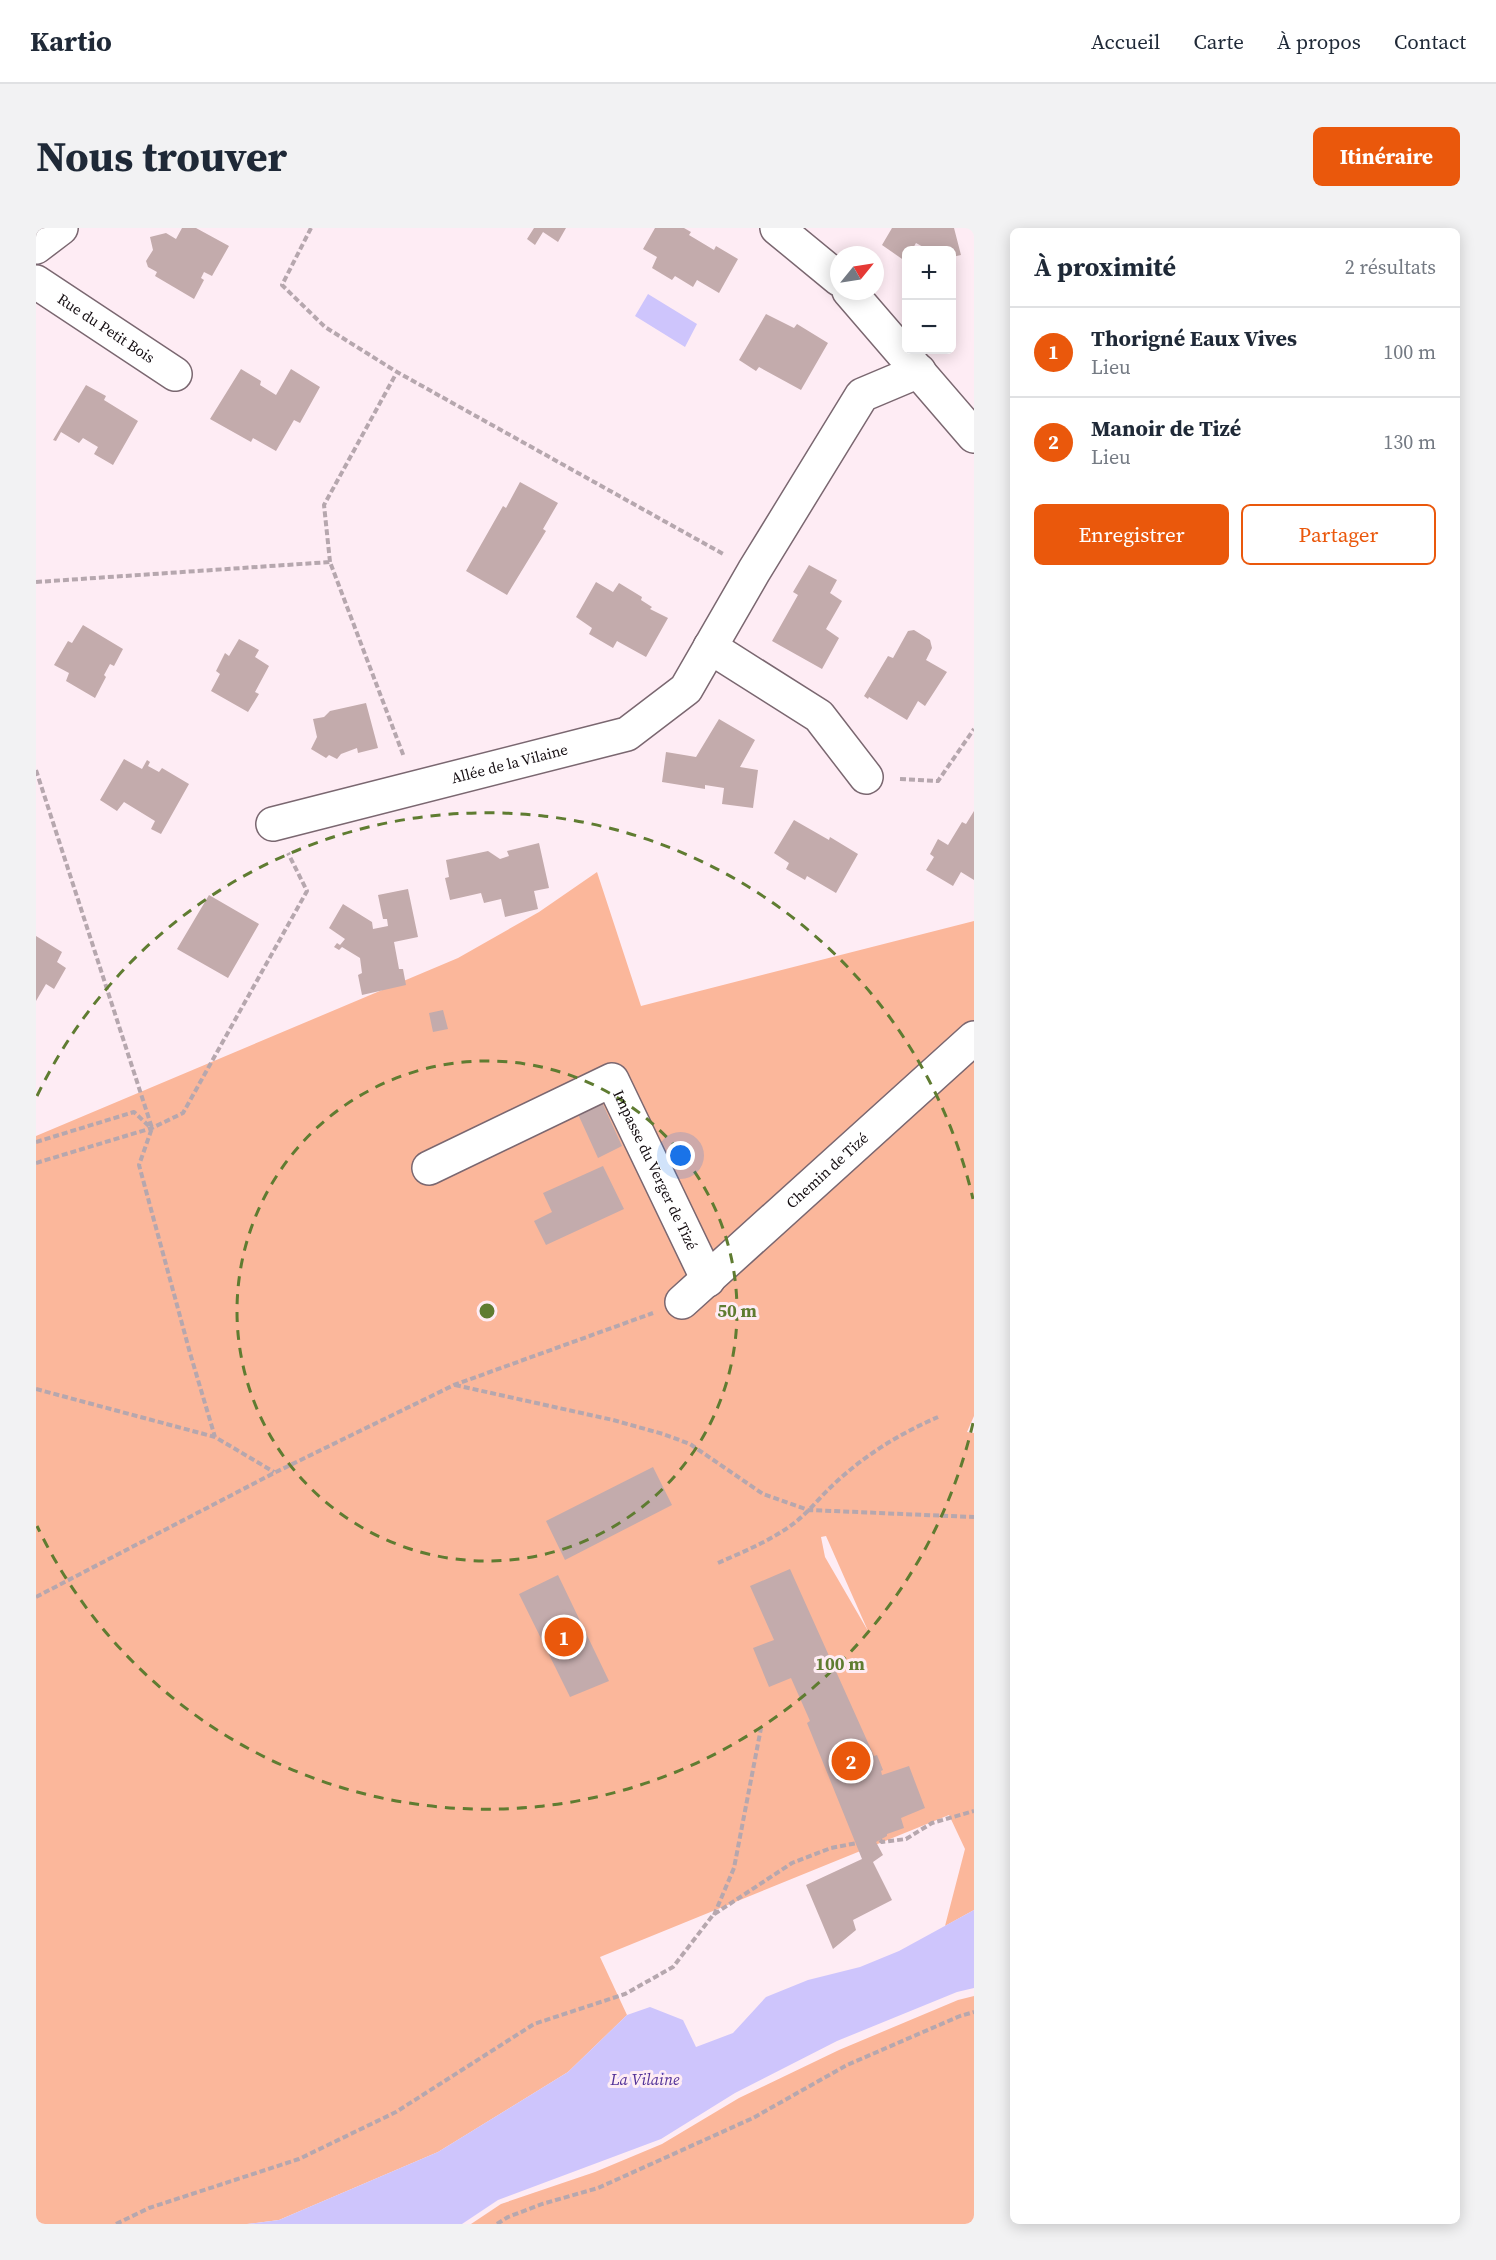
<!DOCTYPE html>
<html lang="fr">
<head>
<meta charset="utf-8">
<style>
	body { margin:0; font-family:"Source Serif 4",serif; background:#f2f2f3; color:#1f2937 }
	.controls { position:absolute; right:18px; top:18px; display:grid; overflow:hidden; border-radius:9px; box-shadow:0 3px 15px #0003 }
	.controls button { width:54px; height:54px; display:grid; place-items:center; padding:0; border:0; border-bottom:2px solid #e0e1e3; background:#fff; color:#1f2937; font:30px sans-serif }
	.compass { position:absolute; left:794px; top:18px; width:54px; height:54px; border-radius:50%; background:#fff; box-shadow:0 3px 15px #0003; rotate:60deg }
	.you { position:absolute; left:645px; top:928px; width:21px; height:21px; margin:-15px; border:4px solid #fff; border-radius:50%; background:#1a73e8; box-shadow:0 0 0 9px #1a73e833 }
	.badge { display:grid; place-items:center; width:39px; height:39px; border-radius:50%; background:#ea580c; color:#fff; font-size:20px; font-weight:700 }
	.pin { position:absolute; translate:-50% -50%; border:3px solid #fff; box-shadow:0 2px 6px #0006 }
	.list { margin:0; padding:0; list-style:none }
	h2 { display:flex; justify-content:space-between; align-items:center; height:78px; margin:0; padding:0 24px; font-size:26px }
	h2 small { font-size:20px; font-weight:400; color:#747a83 }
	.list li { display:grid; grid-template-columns:39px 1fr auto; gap:18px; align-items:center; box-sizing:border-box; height:90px; padding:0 24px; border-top:2px solid #e0e1e3 }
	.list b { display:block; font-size:22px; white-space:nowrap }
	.list p { margin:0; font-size:20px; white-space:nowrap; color:#747a83 }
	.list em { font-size:20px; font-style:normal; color:#747a83 }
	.actions { display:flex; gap:12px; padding:18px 24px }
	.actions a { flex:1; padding:14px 0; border:2px solid #ea580c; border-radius:9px; text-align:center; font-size:21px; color:#ea580c }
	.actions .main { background:#ea580c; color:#fff }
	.map { position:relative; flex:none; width:938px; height:1996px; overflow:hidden; border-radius:9px }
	header { display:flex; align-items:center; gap:36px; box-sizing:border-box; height:84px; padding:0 30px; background:#fff; border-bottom:2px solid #e0e1e3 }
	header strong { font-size:28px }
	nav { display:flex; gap:33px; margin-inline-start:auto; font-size:21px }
	.intro { display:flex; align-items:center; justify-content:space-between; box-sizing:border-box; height:144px; padding:0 36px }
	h1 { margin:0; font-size:42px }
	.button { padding:15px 27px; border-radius:9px; background:#ea580c; color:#fff; font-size:21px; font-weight:700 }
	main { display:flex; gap:36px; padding:0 36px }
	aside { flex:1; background:#fff; border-radius:9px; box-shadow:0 3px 15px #0003 }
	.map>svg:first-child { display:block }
	.green { fill:#fbb79b; fill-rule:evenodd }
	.water { fill:#cec5fc }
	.building { fill:#c3abac }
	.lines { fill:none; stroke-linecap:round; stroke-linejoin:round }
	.minor-casing { stroke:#7a6770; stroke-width:36 }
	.path { stroke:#b6a7ae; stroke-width:4; stroke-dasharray:6 3; stroke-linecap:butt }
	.minor { stroke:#fff; stroke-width:33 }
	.ring { fill:none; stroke:#5f7c31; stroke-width:3; stroke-dasharray:10 8 }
	.labels { text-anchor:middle; stroke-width:6; stroke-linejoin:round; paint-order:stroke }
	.street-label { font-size:15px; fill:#150e12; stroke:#feecf4 }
	.water-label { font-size:16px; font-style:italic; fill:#513097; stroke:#feecf4 }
	.centre { fill:#5f7c31; stroke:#feecf4; stroke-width:3 }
	.ring-label { font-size:18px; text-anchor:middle; font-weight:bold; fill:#5f7c31; stroke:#feecf4; stroke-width:6; stroke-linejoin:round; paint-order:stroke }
</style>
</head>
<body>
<header>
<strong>Kartio</strong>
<nav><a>Accueil</a><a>Carte</a><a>À propos</a><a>Contact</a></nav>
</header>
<div class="intro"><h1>Nous trouver</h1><a class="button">Itinéraire</a></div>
<main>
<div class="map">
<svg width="938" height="1996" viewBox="0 0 938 1996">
	<rect width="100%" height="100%" fill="#feecf4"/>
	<path class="green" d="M561 644 605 778 938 693V1188L931 1204 938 1205V1682L909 1698 929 1621 913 1587 564 1729 591 1787 532 1844 402 1924 243 1992 211 1996H0V908L422 730 503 684ZM790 1308 832 1403 789 1329 785 1309Z
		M938 1768V1996H435L465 1976 559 1944 626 1916 703 1870 803 1822 922 1772Z"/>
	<path class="water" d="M612 66 661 96 649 119 599 88Z
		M938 1682V1760L921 1764 801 1813 699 1865 625 1911 462 1972 426 1996H211L243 1992 402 1924 532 1844 591 1787 614 1779 647 1792 660 1819 697 1805 730 1769 772 1752 824 1739 863 1723Z"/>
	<path class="building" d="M146 0H160L193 18 176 48 168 44 165 50 168 52 158 71 119 48 121 44 112 39 110 33 117 22 114 9 130 5 140 11Z
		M498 0H530L522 14 507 4 499 17 491 11Z
		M619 0H648L655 4 653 7 678 22 680 18 702 31 683 65 661 52 657 59 639 48 636 52 616 40 621 29 607 21Z
		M856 0H918L925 27 916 29V22H889V20L880 15 876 22H870L869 33 846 17Z
		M730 86 758 100 761 96 792 115 765 162 723 139 720 143 703 132Z
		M205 141 225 153 224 157 240 167 255 141 284 159 264 195 258 192 240 223 217 210 215 214 174 191Z
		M50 157 70 168 68 172 102 193 77 237 58 226 62 219 47 210 43 215 25 204 20 213 17 212Z
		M484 254 522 275 507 301 510 303 471 367 430 343 467 278 470 280Z
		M773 337 801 352 794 365 806 373 790 401 803 410 786 441 736 413 762 367 757 364Z
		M560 354 577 364 583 355 606 369 605 372 616 379 614 381 632 390 610 429 581 413 577 420 553 406 556 400 540 389Z
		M47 397 87 421 78 438 74 436 68 447 70 449 59 470 30 453 33 445 18 437 32 413 36 415Z
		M878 402 894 412 896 420 890 432 911 444 889 478 882 473 871 492 833 469 832 471 828 468 852 428 857 430 872 403Z
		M203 411 223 422 219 429 233 438 219 464 223 466 212 484 175 463 184 446 180 443 189 425 193 428Z
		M330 475 342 520 322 525 321 520 305 526 301 531 293 527 290 530 275 521 281 509 277 491 288 489 294 483Z
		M683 491 719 512 704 539 722 542 717 580 686 576 688 560 669 557V561L626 554 630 524 660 529Z
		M88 531 106 541 111 532 114 534 112 538 123 544 126 540 153 556 125 606 115 601 119 593 88 574 81 583 64 572Z
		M938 583V652L925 644 917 658 890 642 898 629 894 626 902 611 912 617 926 594 930 596Z
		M758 592 793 612 794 609 822 626 800 665 771 648 769 652 750 641 753 635 738 625Z
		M503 615 513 660 498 663 502 681 469 689 465 671 448 675 445 665 414 672 409 650 413 649 410 632 452 623 464 631 473 628 471 623Z
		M372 661 382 709 358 714 363 741H367L370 757 326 767 322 747 326 745 324 730 306 719 303 722 298 719 301 715 304 717 309 711 293 700 307 676 336 694 337 701 352 698 351 691H347L342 667Z
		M173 667 223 696 192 750 141 721Z
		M0 708 26 724 21 734 30 740 18 761 10 756 0 773Z
		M407 782 412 801 397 804 393 785Z
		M565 872 586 918 562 930 541 884Z
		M567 938 588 981 510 1017 498 993 516 984 507 965Z
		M617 1239 636 1277 529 1332 510 1293Z
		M754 1341 838 1528 841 1527 847 1542 845 1543 846 1547 873 1538 889 1580 865 1590 868 1600 851 1606V1608L840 1614 847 1627 837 1634 856 1672 817 1692 820 1702 797 1721 770 1657 826 1631 771 1495 774 1493 755 1450 733 1459 717 1420 738 1412 714 1358Z
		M522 1347 573 1453 534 1469 483 1366Z"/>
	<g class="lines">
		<defs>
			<g id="minor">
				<path d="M741 0 803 51"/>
				<path d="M0 19 25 0"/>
				<path id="s1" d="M0 54 139 146"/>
				<path d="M813 63 938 208"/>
				<path d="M674 419 783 488 830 549"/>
				<path id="s2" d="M237 596 591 506 650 461 718 343 826 167 883 143"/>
				<path id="s3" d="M393 940 576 852 672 1052"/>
				<path id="s4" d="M646 1074 938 810"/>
			</g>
		</defs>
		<use href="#minor" class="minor-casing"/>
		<path class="path" d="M275 0 246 57 289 99 361 144 689 327
			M294 334 288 277 361 144
			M0 354 294 334 368 529
			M0 542 116 900 103 937 154 1125 179 1209
			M864 551 902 553 938 501
			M0 914 98 884 115 900
			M0 935 116 900 147 885 271 663 252 625
			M419 1157 577 1192 627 1206 654 1216 727 1266 772 1282 938 1289
			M0 1161 179 1209 238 1244
			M682 1335C709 1323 739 1311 762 1292 775 1281 786 1267 798 1256 829 1227 863 1206 902 1189
			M0 1369 238 1245 418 1157 617 1085
			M844 1612 846 1614 870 1611 896 1595 938 1583
			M678 1687 698 1640 725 1500
			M80 1996 113 1980 263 1931 360 1884 498 1796 589 1766 637 1739 677 1687 756 1635 795 1620 821 1615
			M461 1996 472 1989 506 1976 562 1960 602 1942 717 1890 811 1837 924 1788 938 1784"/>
		<use href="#minor" class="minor"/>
	</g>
	<g class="ring">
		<circle cx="451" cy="1083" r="250"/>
		<path d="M937 1195A499 499 0 0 1 1 1298M1 868A499 499 0 0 1 937 971"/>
	</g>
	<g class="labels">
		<g class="street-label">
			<text dy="5" stroke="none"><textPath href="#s1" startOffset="84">Rue du Petit Bois</textPath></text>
			<text dy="5" stroke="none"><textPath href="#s2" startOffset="244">Allée de la Vilaine</textPath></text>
			<text dy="5" stroke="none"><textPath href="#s3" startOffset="303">Impasse du Verger de Tizé</textPath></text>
			<text dy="5" stroke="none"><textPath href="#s4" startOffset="196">Chemin de Tizé</textPath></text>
		</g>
		<g class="water-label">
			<text x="609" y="1857">La Vilaine</text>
		</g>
	</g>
	<circle cx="451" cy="1083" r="9" class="centre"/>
	<g class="ring-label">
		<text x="701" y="1089">50 m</text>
		<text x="804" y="1442">100 m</text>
	</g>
</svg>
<div class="controls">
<button>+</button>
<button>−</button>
</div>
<svg class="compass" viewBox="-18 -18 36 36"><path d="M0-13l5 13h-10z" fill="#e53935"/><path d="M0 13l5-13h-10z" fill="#747a83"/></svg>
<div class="you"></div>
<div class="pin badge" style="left:528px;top:1409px">1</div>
<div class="pin badge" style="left:815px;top:1533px">2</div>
</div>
<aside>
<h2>À proximité<small>2 résultats</small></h2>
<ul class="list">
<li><span class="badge">1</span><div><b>Thorigné Eaux Vives</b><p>Lieu</p></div><em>100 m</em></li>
<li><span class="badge">2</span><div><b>Manoir de Tizé</b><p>Lieu</p></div><em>130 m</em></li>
</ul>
<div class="actions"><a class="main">Enregistrer</a><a>Partager</a></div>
</aside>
</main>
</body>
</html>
